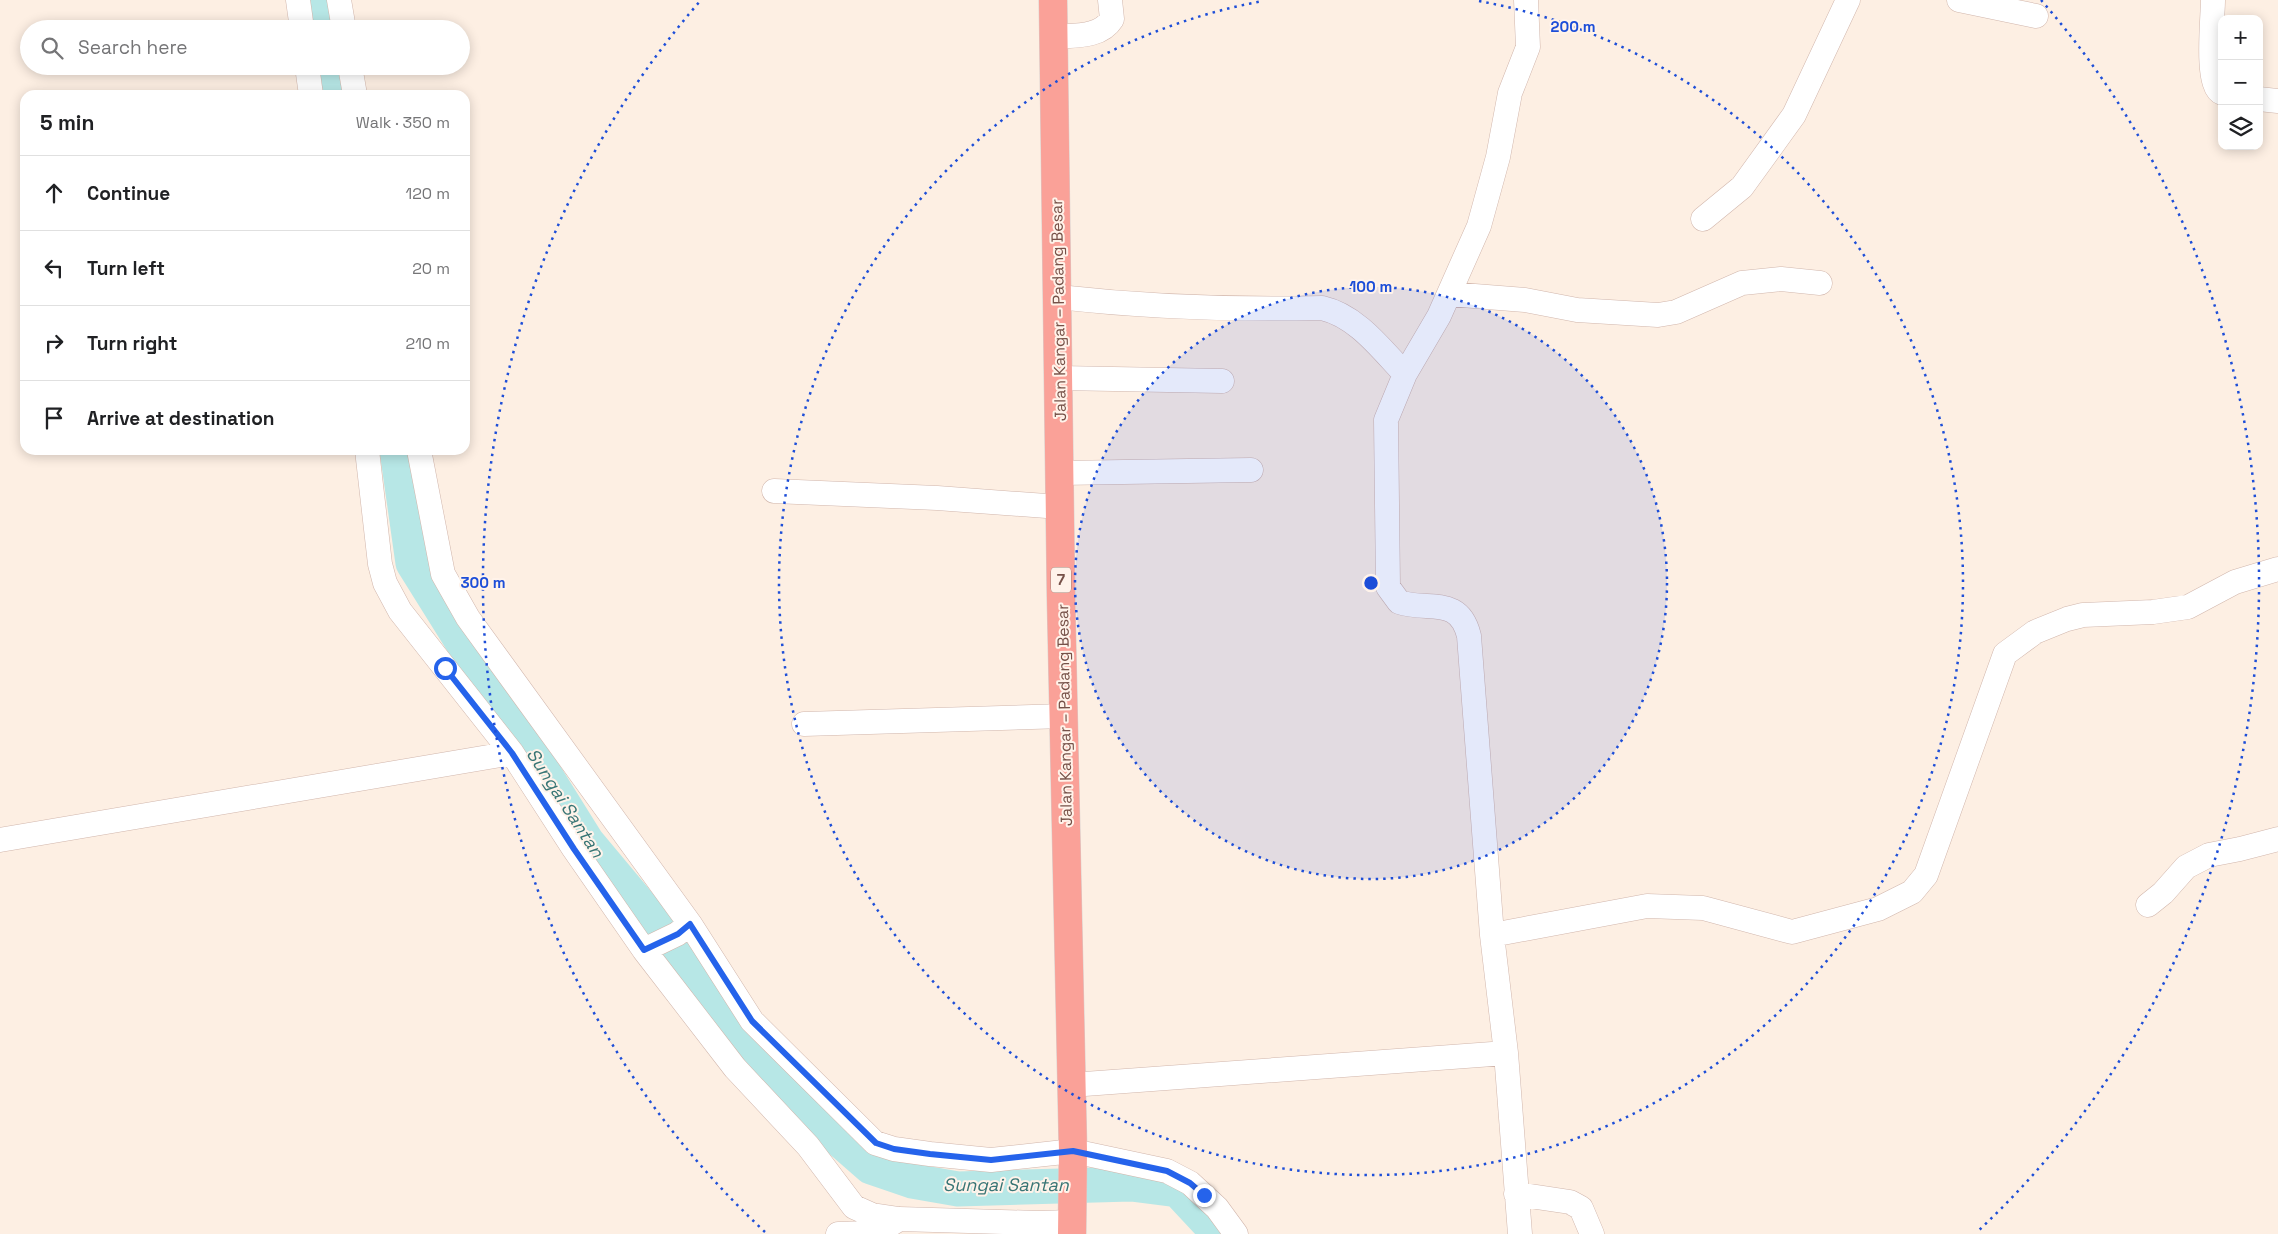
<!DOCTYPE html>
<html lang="en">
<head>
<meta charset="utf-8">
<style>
	body { margin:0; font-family:"Space Grotesk",sans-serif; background:#f2f2f2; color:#202124 }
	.controls { position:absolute; right:15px; top:15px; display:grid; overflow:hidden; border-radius:10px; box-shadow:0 2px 12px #0003 }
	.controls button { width:45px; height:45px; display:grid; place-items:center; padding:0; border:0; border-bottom:1px solid #e0e0e0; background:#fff; color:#202124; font:25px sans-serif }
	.stop { position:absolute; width:15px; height:15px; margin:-11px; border:4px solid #2563eb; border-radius:50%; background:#fff }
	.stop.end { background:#2563eb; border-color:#fff; box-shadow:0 1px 5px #0008 }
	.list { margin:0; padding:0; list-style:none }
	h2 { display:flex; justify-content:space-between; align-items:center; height:65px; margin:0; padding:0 20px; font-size:21px }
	h2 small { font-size:16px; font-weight:400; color:#757577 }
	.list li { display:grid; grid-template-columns:32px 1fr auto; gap:15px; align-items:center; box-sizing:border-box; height:75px; padding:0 20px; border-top:1px solid #e0e0e0 }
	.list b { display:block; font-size:19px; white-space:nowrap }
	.list em { font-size:16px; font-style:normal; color:#757577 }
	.icon { flex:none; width:28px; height:28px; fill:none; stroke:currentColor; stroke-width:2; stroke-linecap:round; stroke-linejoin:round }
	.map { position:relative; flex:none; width:2278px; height:1234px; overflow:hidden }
	.search { position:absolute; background:#fff; box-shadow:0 2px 12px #0003; left:20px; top:20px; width:450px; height:55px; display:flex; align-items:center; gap:12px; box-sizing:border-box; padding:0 18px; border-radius:28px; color:#757577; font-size:19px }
	.panel { position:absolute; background:#fff; box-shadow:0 2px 12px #0003; left:20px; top:90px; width:450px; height:365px; border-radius:15px }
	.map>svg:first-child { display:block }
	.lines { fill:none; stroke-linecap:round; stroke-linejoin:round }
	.river { stroke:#b7e7e6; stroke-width:35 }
	.minor-casing { stroke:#d1b6ac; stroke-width:25 }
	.highway-casing { stroke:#d9cecc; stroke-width:29 }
	.minor { stroke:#fff; stroke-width:24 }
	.highway { stroke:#faa198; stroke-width:28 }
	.route { stroke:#2563eb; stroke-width:6 }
	.ring { fill:none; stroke:#1d4ed8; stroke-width:2.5; stroke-dasharray:2.5 5 }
	.labels { text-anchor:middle; stroke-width:4; stroke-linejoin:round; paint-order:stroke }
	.shield { fill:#fff3ea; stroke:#9f8279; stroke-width:1 }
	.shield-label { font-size:15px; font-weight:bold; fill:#765148 }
	.street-label { font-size:16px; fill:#765148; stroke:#fff3ea }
	.water-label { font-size:18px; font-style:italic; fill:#387575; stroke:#fff3ea }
	.centre { fill:#1d4ed8; stroke:#fff3ea; stroke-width:2.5 }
	.ring-label { font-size:15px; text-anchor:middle; font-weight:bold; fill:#1d4ed8; stroke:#fff3ea; stroke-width:4; stroke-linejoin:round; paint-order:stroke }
</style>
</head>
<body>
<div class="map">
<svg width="2278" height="1234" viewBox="0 0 2278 1234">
	<rect width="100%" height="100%" fill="#fdefe3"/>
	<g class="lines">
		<path class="river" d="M323 0 328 29
			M336 66 341 95
			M397 450 413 563 587 842 689 964 792 1098 871 1167 912 1181 958 1189 1131 1184 1178 1190 1219 1234"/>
		<defs>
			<path id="minor" d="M298 0 302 29
				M339 0 344 29
				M1959 0 2036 16
				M2213 0C2213 17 2205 87 2222 93
				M1053 37C1074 35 1100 38 1112 19L1110 0
				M307 66 311 95
				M350 66 355 95
				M2259 99 2278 101
				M1703 219 1742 187 1794 115 1848 0
				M1449 294 1525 300 1577 310 1658 315 1676 312 1742 283 1781 279 1820 283
				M1058 297C1147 307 1234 310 1322 308 1357 316 1381 349 1405 374
				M1059 378 1222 381
				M367 450 380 564 385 583 400 611 512 753 574 849 644 950 735 1068 808 1146 854 1207 872 1215 899 1219 1038 1223 1072 1222
				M419 450 443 574 468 618 690 924 752 1021 875 1143 894 1149 930 1154 991 1160 1073 1151 1167 1171 1190 1183 1217 1208 1236 1234
				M1060 473 1251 470
				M774 491 937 498 1060 507
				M804 724 1064 716
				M0 840 512 753
				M2148 905 2163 893 2186 867 2209 855 2240 849 2278 839
				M1492 935 1647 906 1703 908 1792 932 1878 909 1912 892 1926 875 2005 654 2035 632 2067 619 2083 615 2153 612 2188 607 2235 582 2278 569
				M644 950 677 934 690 924
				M1071 1085 1506 1053
				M1516 1194 1570 1202 1581 1208 1592 1234
				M838 1234C863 1234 878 1234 899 1219
				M1520 1234 1506 1053 1492 935 1469 636C1459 595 1429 612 1399 602L1388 587 1386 420 1405 374 1439 316 1479 226 1498 157 1510 93 1528 47 1526 0"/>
			<path id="highway" d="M1053 0 1061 598 1073 1151 1072 1234"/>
		</defs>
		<use href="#minor" class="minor-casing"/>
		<use href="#highway" class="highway-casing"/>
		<use href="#minor" class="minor"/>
		<use href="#highway" class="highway"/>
	</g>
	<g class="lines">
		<path class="route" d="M445 668 512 753 574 849 644 950 678 934 690 924 752 1021 876 1143 894 1149 930 1154 991 1160 1073 1151 1167 1171 1190 1183 1204 1195"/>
	</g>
	<circle cx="1371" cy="583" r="296" fill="#1d4ed8" fill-opacity=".12"/>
	<g class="ring">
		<circle cx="1371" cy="583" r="296"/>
		<path d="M1479 1A592 592 0 1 1 1263 1"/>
		<path d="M765 1232A888 888 0 0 1 701 0M2041 0A888 888 0 0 1 1977 1232"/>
	</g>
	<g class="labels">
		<rect class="shield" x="1051" y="567.5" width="20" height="25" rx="4"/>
		<g class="shield-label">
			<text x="1061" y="585">7</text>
		</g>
		<g class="street-label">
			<text transform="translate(1058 310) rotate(-91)" y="6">Jalan Kangar – Padang Besar</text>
			<text transform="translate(1064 715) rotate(-91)" y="6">Jalan Kangar – Padang Besar</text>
		</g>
		<g class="water-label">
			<text transform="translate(565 803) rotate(57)" y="6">Sungai Santan</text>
			<text x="1006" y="1191">Sungai Santan</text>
		</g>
	</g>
	<circle cx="1371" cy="583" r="8" class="centre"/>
	<g class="ring-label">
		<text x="1573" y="32">200 m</text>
		<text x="1371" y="292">100 m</text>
		<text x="483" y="588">300 m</text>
	</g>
</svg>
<div class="controls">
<button>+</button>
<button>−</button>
<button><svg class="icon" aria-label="layers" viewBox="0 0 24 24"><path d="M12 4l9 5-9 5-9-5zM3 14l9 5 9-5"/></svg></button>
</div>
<div class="stop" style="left:445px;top:668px"></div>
<div class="stop end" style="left:1204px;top:1195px"></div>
<div class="search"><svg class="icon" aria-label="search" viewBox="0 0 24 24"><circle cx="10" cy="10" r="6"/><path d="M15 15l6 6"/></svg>Search here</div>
<section class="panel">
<h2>5 min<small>Walk · 350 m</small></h2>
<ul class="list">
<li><svg class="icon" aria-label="ahead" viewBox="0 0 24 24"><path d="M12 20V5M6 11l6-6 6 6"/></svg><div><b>Continue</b></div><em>120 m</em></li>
<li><svg class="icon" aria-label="left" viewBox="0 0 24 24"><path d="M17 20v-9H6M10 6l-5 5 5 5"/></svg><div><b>Turn left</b></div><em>20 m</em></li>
<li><svg class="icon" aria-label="right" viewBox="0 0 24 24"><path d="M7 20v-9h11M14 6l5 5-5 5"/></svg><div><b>Turn right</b></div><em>210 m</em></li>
<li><svg class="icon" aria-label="arrive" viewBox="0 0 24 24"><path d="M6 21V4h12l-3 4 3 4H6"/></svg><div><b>Arrive at destination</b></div></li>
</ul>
</section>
</div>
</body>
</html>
